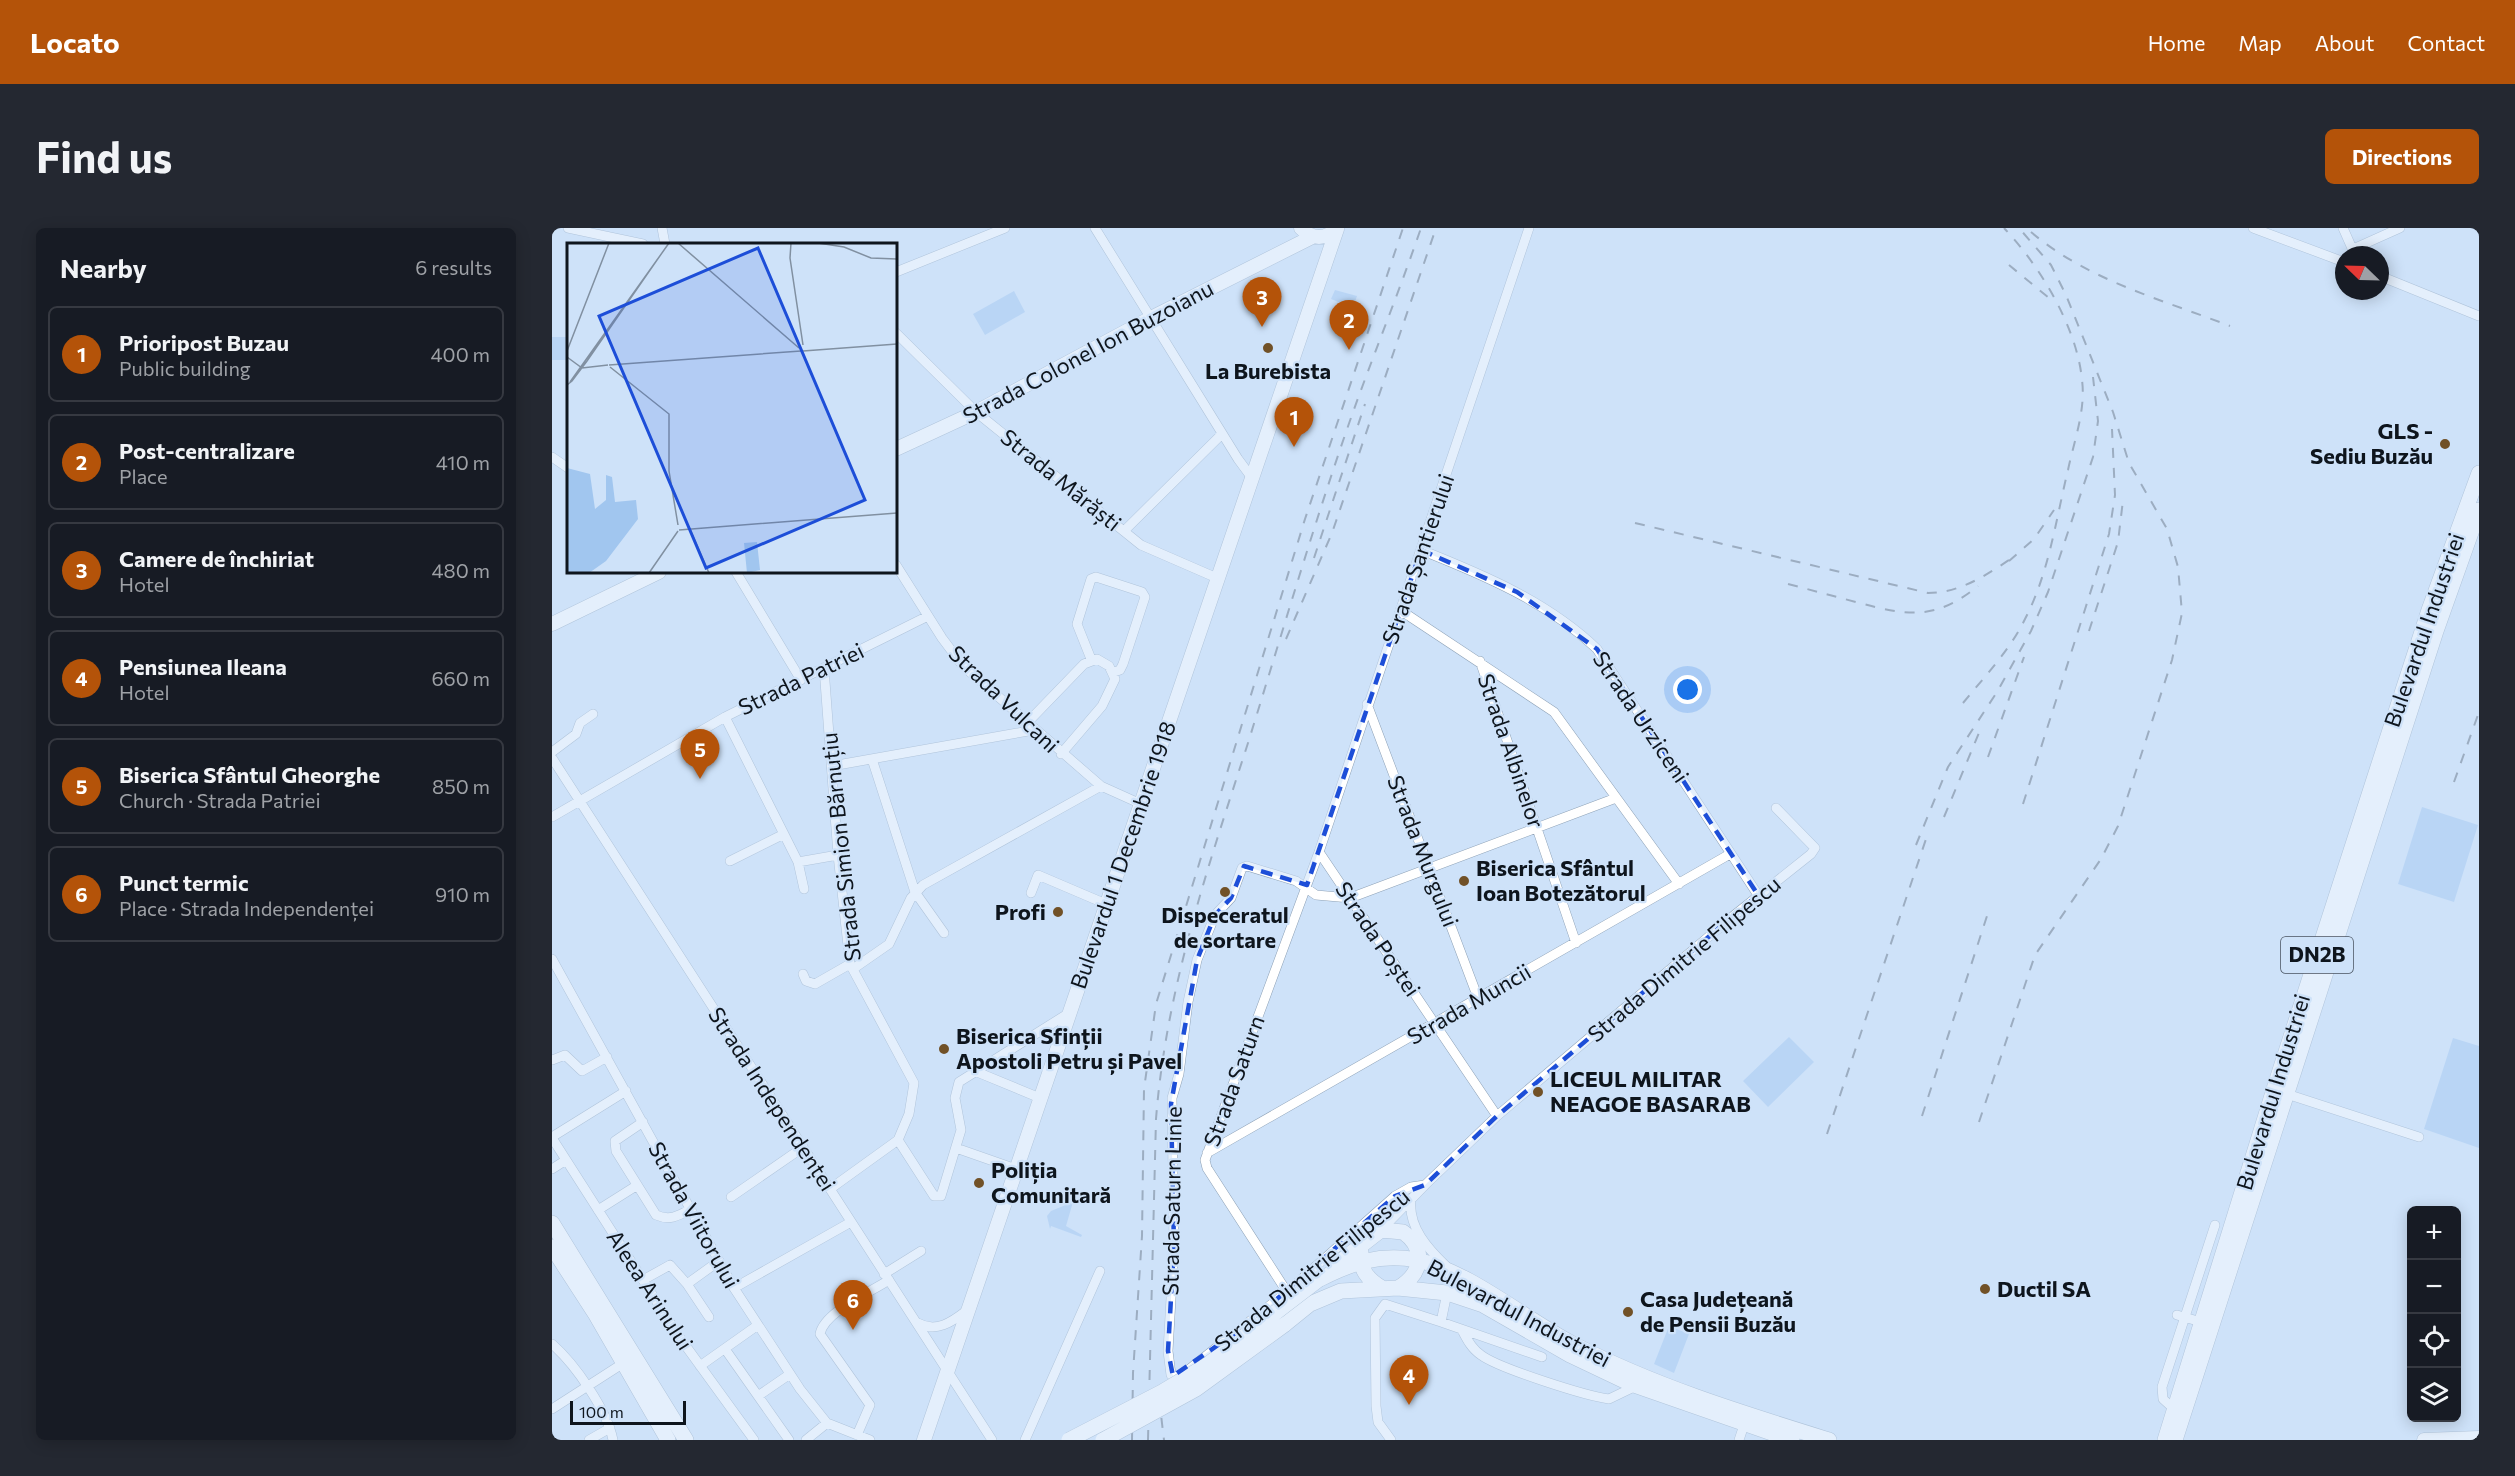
<!DOCTYPE html>
<html lang="en">
<head>
<meta charset="utf-8">
<style>
	body { margin:0; font-family:Commissioner,sans-serif; background:#242831; color:#f1f3f6 }
	.controls { position:absolute; right:18px; bottom:18px; display:grid; overflow:hidden; border-radius:9px; box-shadow:0 3px 15px #0003 }
	.controls button { width:54px; height:54px; display:grid; place-items:center; padding:0; border:0; border-bottom:2px solid #363941; background:#171b24; color:#f1f3f6; font:30px sans-serif }
	.compass { position:absolute; left:1783px; top:18px; width:54px; height:54px; border-radius:50%; background:#171b24; box-shadow:0 3px 15px #0003; rotate:293deg }
	.scale { position:absolute; left:18px; bottom:15px; width:116px; box-sizing:border-box; padding-left:6px; border:3px solid #0e151d; border-top:0; font-size:16px; line-height:21px; white-space:nowrap; color:#0e151d; -webkit-text-stroke:4px #cee2f9; paint-order:stroke }
	.you { position:absolute; left:1136px; top:462px; width:21px; height:21px; margin:-15px; border:4px solid #fff; border-radius:50%; background:#1a73e8; box-shadow:0 0 0 9px #1a73e833 }
	.badge { display:grid; place-items:center; width:39px; height:39px; border-radius:50%; background:#b45309; color:#fff; font-size:20px; font-weight:700 }
	.pin { position:absolute; translate:-50% -50px; filter:drop-shadow(0 2px 3px #0008) }
	.pin::after { content:''; position:absolute; top:32px; width:21px; height:18px; background:inherit; clip-path:polygon(0 0,100% 0,50% 100%) }
	.list { margin:0; padding:0; list-style:none }
	h2 { display:flex; justify-content:space-between; align-items:center; height:78px; margin:0; padding:0 24px; font-size:26px }
	h2 small { font-size:20px; font-weight:400; color:#9ea1a6 }
	.list li { display:grid; grid-template-columns:39px 1fr auto; gap:18px; align-items:center; box-sizing:border-box; height:96px; margin:0 12px 12px; padding:0 12px; border:2px solid #363941; border-radius:9px }
	.list b { display:block; font-size:22px; white-space:nowrap }
	.list p { margin:0; font-size:20px; white-space:nowrap; color:#9ea1a6 }
	.list em { font-size:20px; font-style:normal; color:#9ea1a6 }
	.icon { flex:none; width:33px; height:33px; fill:none; stroke:currentColor; stroke-width:2; stroke-linecap:round; stroke-linejoin:round }
	.map { position:relative; flex:none; width:1927px; height:1212px; overflow:hidden; border-radius:9px }
	header { display:flex; align-items:center; gap:36px; box-sizing:border-box; height:84px; padding:0 30px; background:#b45309; color:#fff }
	header strong { font-size:28px }
	nav { display:flex; gap:33px; margin-inline-start:auto; font-size:21px }
	.intro { display:flex; align-items:center; justify-content:space-between; box-sizing:border-box; height:144px; padding:0 36px }
	h1 { margin:0; font-size:42px }
	.button { padding:15px 27px; border-radius:9px; background:#b45309; color:#fff; font-size:21px; font-weight:700 }
	main { display:flex; gap:36px; padding:0 36px }
	aside { flex:1; background:#171b24; border-radius:9px; box-shadow:0 3px 15px #0003 }
	.map>svg:first-child { display:block }
	.green { fill:#a1c6ef }
	.lines { fill:none; stroke-linecap:round; stroke-linejoin:round }
	.street-casing { stroke:#8da1b6; stroke-width:10 }
	.secondary-casing { stroke:#8da1b6; stroke-width:15 }
	.primary-casing { stroke:#8da1b6; stroke-width:16 }
	.street { stroke:#fff; stroke-width:9 }
	.secondary { stroke:#fff; stroke-width:14 }
	.primary { stroke:#fff; stroke-width:15 }
	.rail { stroke:#616d7c; stroke-width:2; stroke-dasharray:10 10; stroke-linecap:butt }
	.primary-bridge-casing { stroke:#8da1b6; stroke-width:16; stroke-linecap:butt }
	.primary-bridge { stroke:#fff; stroke-width:15 }
	.marked { fill:none; stroke:#1d4ed8; stroke-width:4.5; stroke-dasharray:12 8; stroke-linejoin:round }
	.poi-dot { fill:#715127; stroke:#cee2f9; stroke-width:2 }
	.labels { text-anchor:middle; stroke-width:4.5; stroke-linejoin:round; paint-order:stroke }
	.shield { fill:#cee2f9; stroke:#48525f; stroke-width:1.5 }
	.shield-label { font-size:21px; font-weight:bold; fill:#0e151d }
	.street-label { font-size:22px; fill:#0e151d; stroke:#cee2f9 }
	.poi-label { font-size:22px; font-weight:bold; fill:#0e151d; stroke:#cee2f9; text-anchor:start }
	.inset-road { fill:none; stroke:#8190a1; stroke-width:1.5 }
	.view { fill:#1d4ed8; fill-opacity:0.15; stroke:#1d4ed8; stroke-width:3 }
	.inset-edge { fill:none; stroke:#0e151d; stroke-width:3 }
</style>
</head>
<body>
<header>
<strong>Locato</strong>
<nav><a>Home</a><a>Map</a><a>About</a><a>Contact</a></nav>
</header>
<div class="intro"><h1>Find us</h1><a class="button">Directions</a></div>
<main>
<aside>
<h2>Nearby<small>6 results</small></h2>
<ul class="list">
<li><span class="badge">1</span><div><b>Prioripost Buzau</b><p>Public building</p></div><em>400 m</em></li>
<li><span class="badge">2</span><div><b>Post-centralizare</b><p>Place</p></div><em>410 m</em></li>
<li><span class="badge">3</span><div><b>Camere de închiriat</b><p>Hotel</p></div><em>480 m</em></li>
<li><span class="badge">4</span><div><b>Pensiunea Ileana</b><p>Hotel</p></div><em>660 m</em></li>
<li><span class="badge">5</span><div><b>Biserica Sfântul Gheorghe</b><p>Church · Strada Patriei</p></div><em>850 m</em></li>
<li><span class="badge">6</span><div><b>Punct termic</b><p>Place · Strada Independenței</p></div><em>910 m</em></li>
</ul>
</aside>
<div class="map">
<svg width="1927" height="1212" viewBox="0 0 1927 1212">
	<rect width="100%" height="100%" fill="#cee2f9"/>
	<path class="green" d="M783 62 805 68 801 80 779 71Z
		M462 63 473 84 433 107 421 86Z
		M0 109H16V132H0Z
		M1870 579 1926 597 1902 674 1846 656Z
		M1237 809 1262 834 1216 879 1191 853Z
		M1901 810 1927 818V920L1872 901Z
		M521 974 514 998 530 1007 529 1009 499 998 498 1001 495 988 499 983Z
		M1117 1098 1137 1106 1122 1145 1102 1136Z"/>
	<g class="lines">
		<defs>
			<path id="street" d="M16 0 91 16
				M110 0 113 16
				M543 0 686 231 700 250
				M1701 0 1792 34
				M1791 0 1803 27
				M1801 21 1848 0
				M344 44 453 0
				M1828 48 1927 88
				M344 105 424 184 589 317 665 350
				M0 229 16 240
				M572 303 670 206
				M869 322C932 347 996 374 1045 421L1206 667
				M344 337 390 410 411 438 549 558 589 576
				M184 344 249 452
				M848 382 1002 484 1127 656
				M539 431 525 396 539 351 544 349 590 364 593 369 571 436 568 442 562 444
				M928 433 1024 715
				M272 440 286 627 298 736 362 855 357 886 346 912 278 961
				M815 476 926 770
				M173 489 246 634 286 627
				M475 495 532 436 545 431 557 438 563 451 550 478 509 526
				M0 524 24 506 28 495 41 486
				M0 530 440 1212
				M320 531 363 664 392 705
				M280 538 482 502
				M1064 570 798 670 764 667 744 653 695 638 690 640 679 670 663 687 645 732 636 774 627 846 620 870 622 1018 616 1123 619 1147 625 1149 635 1143 735 1064 843 968 859 959 873 957 945 888 1180 689 1259 626 1263 620 1224 580
				M0 589 173 489 376 388
				M767 624 945 888
				M178 633 232 606
				M246 634 252 661
				M479 665 486 647 554 676
				M0 731 182 1060 248 1161 275 1195 318 1212
				M301 741 337 716 359 670 371 657 549 558
				M251 746 254 753 263 756 298 736
				M0 832 13 827 30 843 55 829
				M425 844 488 870
				M1732 865 1867 909
				M91 894 63 913 64 923 104 987C118 993 126 988 139 981
				M0 909 74 863
				M0 910 128 1110 202 1212
				M346 912 382 968H389L409 902 403 870 407 854 517 785
				M404 920 464 941
				M655 925 1178 626
				M0 941 14 932
				M179 969 250 920
				M859 972C856 999 876 1021 894 1038
				M46 982 84 958
				M829 1002 873 957
				M332 1046 369 1023
				M91 1052 118 1037 135 1056 167 1033
				M135 1056 157 1089
				M182 1060 299 994
				M735 1064 655 940 653 932 767 624 977 0
				M1625 1087 1649 1094
				M889 1094 990 1129
				M366 1095C384 1105 400 1094 414 1083
				M910 1102C915 1112 920 1121 929 1127 946 1140 1034 1168 1057 1171L1084 1158
				M0 1116C23 1136 55 1182 61 1212
				M173 1121 237 1212
				M148 1138 206 1097
				M206 1168 238 1146
				M0 1181 70 1136
				M1622 1181 1611 1171 1610 1159 1663 997
				M305 1207 318 1177 268 1106C272 1084 317 1065 337 1052
				M37 1212 58 1200
				M254 1212 275 1195
				M473 1212 548 1043
				M839 1212 826 1194 824 1178 823 1090 833 1076 889 1094 895 1065
				M1187 1212 1194 1191"/>
			<path id="secondary" d="M749 0C760 12 774 12 785 0
				M344 221 424 184 597 91 760 9
				M0 396 107 344
				M372 1212 785 1
				M1872 1212 1927 1210"/>
			<path id="primary" d="M0 995 134 1212
				M0 1019 44 1087 116 1212
				M809 1024C808 1042 815 1051 830 1060
				M784 1037 829 1002 851 1004C875 1021 870 1046 846 1060
				M766 1052C799 1035 828 1025 865 1032 917 1043 974 1092 1021 1116 1102 1158 1190 1185 1277 1212
				M732 1097 758 1076 789 1063 846 1060 895 1065 931 1077 1018 1127 1079 1156 1240 1212
				M1613 1212 1722 861 1826 539 1877 382 1927 245
				M1623 1212 1884 403 1927 282"/>
		</defs>
		<use href="#street" class="street-casing"/>
		<use href="#secondary" class="secondary-casing"/>
		<use href="#primary" class="primary-casing"/>
		<use href="#street" class="street"/>
		<use href="#secondary" class="secondary"/>
		<use href="#primary" class="primary"/>
		<path class="rail" d="M1479 4C1535 52 1611 72 1678 98
			M1457 37 1497 70
			M1083 295 1376 365C1409 365 1436 346 1463 328
			M762 330 813 176
			M1457 333 1482 311 1502 282
			M1236 356C1259 362 1281 368 1304 374 1355 388 1383 393 1426 358
			M1537 403 1566 314 1571 272
			M734 411 780 305 884 0
			M1411 475C1433 448 1458 422 1473 391 1497 345 1504 291 1516 242 1522 213 1534 182 1530 152 1525 99 1488 38 1452 0
			M1436 529 1472 429
			M1902 554 1927 484
			M1471 576 1557 306 1563 267 1560 201
			M1392 589 1429 500
			M1364 617 1396 539 1445 464 1479 403 1496 364 1541 229 1546 193 1541 149
			M1370 888 1435 688
			M1427 894 1483 727 1549 631 1566 598 1620 432 1630 385 1626 339 1615 301 1577 235 1561 184 1514 67 1499 37 1467 0
			M1275 906 1375 608
			M607 1170 612 1212
			M580 1212 581 1145 590 1008 592 861 604 776 753 291 851 0
			M596 1212 604 891C614 761 656 639 696 515 728 412 758 309 793 207 817 137 845 70 869 0"/>
		<defs>
			<path id="primary-bridge" d="M517 1212 610 1164 655 1137 766 1052
				M551 1212 644 1161 732 1097"/>
		</defs>
		<use href="#primary-bridge" class="primary-bridge-casing"/>
		<use href="#primary-bridge" class="primary-bridge"/>
	</g>
	<path d="M0 0H1927V1212H0ZM869 322 965 364 1045 421 1206 667 945 888 873 957 843 968 695 1097 621 1148 616 1123 622 1018 619 876 645 732 663 687 679 670 692 638 755 657Z" fill="#cee2f9" fill-opacity=".55" fill-rule="evenodd"/>
	<path class="marked" d="M869 322 965 364 1045 421 1206 667 945 888 873 957 843 968 695 1097 621 1148 616 1123 622 1018 619 876 645 732 663 687 679 670 692 638 755 657Z"/>
	<g class="poi-dot">
		<circle cx="716" cy="120" r="6"/>
		<circle cx="1893" cy="216" r="6"/>
		<circle cx="912" cy="653" r="6"/>
		<circle cx="673" cy="664" r="6"/>
		<circle cx="506" cy="684" r="6"/>
		<circle cx="392" cy="821" r="6"/>
		<circle cx="986" cy="864" r="6"/>
		<circle cx="427" cy="955" r="6"/>
		<circle cx="1433" cy="1061" r="6"/>
		<circle cx="1076" cy="1084" r="6"/>
	</g>
	<g class="labels">
		<rect class="shield" x="1729" y="709" width="72" height="36" rx="4.5"/>
		<g class="shield-label">
			<text x="1765" y="734">DN2B</text>
		</g>
		<g class="street-label">
			<text transform="translate(536 124) rotate(-28)" y="8">Strada Colonel Ion Buzoianu</text>
			<text transform="translate(509 252) rotate(39)" y="8">Strada Mărăști</text>
			<text transform="translate(866 331) rotate(-71)" y="8">Strada Șantierului</text>
			<text transform="translate(1872 402) rotate(-71)" y="8">Bulevardul Industriei</text>
			<text transform="translate(249 451) rotate(-26)" y="8">Strada Patriei</text>
			<text transform="translate(452 471) rotate(44)" y="8">Strada Vulcani</text>
			<text transform="translate(1089 489) rotate(56)" y="8">Strada Urziceni</text>
			<text transform="translate(959 523) rotate(71)" y="8">Strada Albinelor</text>
			<text transform="translate(289 619) rotate(-96)" y="8">Strada Simion Bărnuțiu</text>
			<text transform="translate(871 623) rotate(69)" y="8">Strada Murgului</text>
			<text transform="translate(571 627) rotate(-71)" y="8">Bulevardul 1 Decembrie 1918</text>
			<text transform="translate(826 711) rotate(56)" y="8">Strada Poștei</text>
			<text transform="translate(1132 731) rotate(-40)" y="8">Strada Dimitrie Filipescu</text>
			<text transform="translate(917 776) rotate(-30)" y="8">Strada Muncii</text>
			<text transform="translate(682 853) rotate(-70)" y="8">Strada Saturn</text>
			<text transform="translate(1721 864) rotate(-73)" y="8">Bulevardul Industriei</text>
			<text transform="translate(220 871) rotate(57)" y="8">Strada Independenței</text>
			<text transform="translate(620 973) rotate(-89)" y="8">Strada Saturn Linie</text>
			<text transform="translate(142 987) rotate(61)" y="8">Strada Viitorului</text>
			<text transform="translate(760 1042) rotate(-39)" y="8">Strada Dimitrie Filipescu</text>
			<text transform="translate(98 1062) rotate(57)" y="8">Aleea Arinului</text>
			<text transform="translate(967 1085) rotate(28)" y="8">Bulevardul Industriei</text>
		</g>
		<g class="poi-label">
			<text x="716" y="151" text-anchor="middle">La Burebista</text>
			<text x="1881" y="211" text-anchor="end">GLS -<tspan x="1881" dy="25">Sediu Buzău</tspan></text>
			<text x="924" y="648">Biserica Sfântul<tspan x="924" dy="25">Ioan Botezătorul</tspan></text>
			<text x="494" y="692" text-anchor="end">Profi</text>
			<text x="673" y="695" text-anchor="middle">Dispeceratul<tspan x="673" dy="25">de sortare</tspan></text>
			<text x="404" y="816">Biserica Sfinții<tspan x="404" dy="25">Apostoli Petru și Pavel</tspan></text>
			<text x="998" y="859">LICEUL MILITAR<tspan x="998" dy="25">NEAGOE BASARAB</tspan></text>
			<text x="439" y="950">Poliția<tspan x="439" dy="25">Comunitară</tspan></text>
			<text x="1445" y="1069">Ductil SA</text>
			<text x="1088" y="1079">Casa Județeană<tspan x="1088" dy="25">de Pensii Buzău</tspan></text>
		</g>
	</g>
	<g transform="translate(15 15)">
		<rect width="330" height="330" fill="#cee2f9"/>
		<path d="M0 225 23 231 28 266 39 257V232L45 234 48 259 69 257 71 276 39 318 22 330H0ZM190 299 193 327 180 330 177 300Z" fill="#a1c6ef"/>
		<path class="inset-road" d="M111 0 232 105M224 0 223 15 236 102M251 0 277 4 304 15 330 16M90 17 102 0M0 108 42 0M236 108 330 101M0 114 15 125 41 122M42 122 234 108M43 124 102 171V228L111 282M0 142 5 138 20 118 90 17 3 139M122 284 142 330M112 287 330 270M82 330 111 288"/>
		<path class="view" d="M191 5 298 257 139 325 32 73Z"/>
		<rect width="330" height="330" class="inset-edge"/>
	</g>
</svg>
<div class="controls">
<button>+</button>
<button>−</button>
<button><svg class="icon" aria-label="locate" viewBox="0 0 24 24"><circle cx="12" cy="12" r="6"/><path d="M12 2v4M12 18v4M2 12h4M18 12h4"/></svg></button>
<button><svg class="icon" aria-label="layers" viewBox="0 0 24 24"><path d="M12 4l9 5-9 5-9-5zM3 14l9 5 9-5"/></svg></button>
</div>
<svg class="compass" viewBox="-18 -18 36 36"><path d="M0-13l5 13h-10z" fill="#e53935"/><path d="M0 13l5-13h-10z" fill="#9ea1a6"/></svg>
<div class="scale">100 m</div>
<div class="you"></div>
<div class="pin badge" style="left:742px;top:219px">1</div>
<div class="pin badge" style="left:797px;top:122px">2</div>
<div class="pin badge" style="left:710px;top:99px">3</div>
<div class="pin badge" style="left:857px;top:1177px">4</div>
<div class="pin badge" style="left:148px;top:551px">5</div>
<div class="pin badge" style="left:301px;top:1102px">6</div>
</div>
</main>
</body>
</html>
